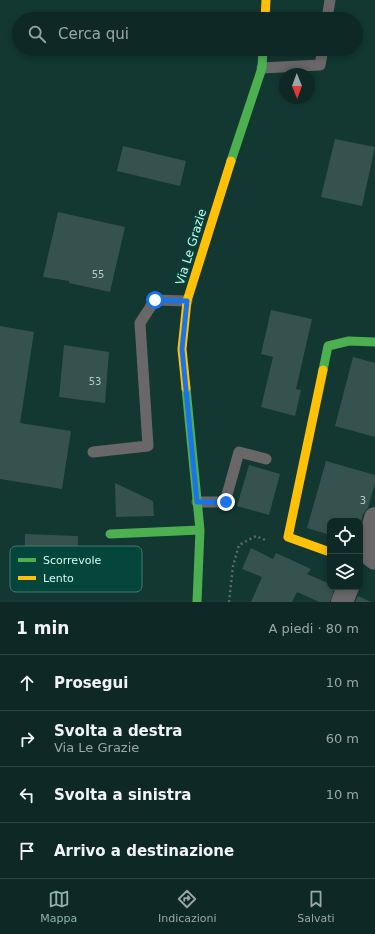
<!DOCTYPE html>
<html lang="it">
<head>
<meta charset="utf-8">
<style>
	body { margin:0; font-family:"DejaVu Sans",sans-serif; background:#17312d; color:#f1f3f6 }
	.controls { position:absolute; right:12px; bottom:12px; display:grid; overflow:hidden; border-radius:8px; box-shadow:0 2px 6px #0003 }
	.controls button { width:36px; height:36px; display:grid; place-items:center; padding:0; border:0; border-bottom:1px solid #2e4542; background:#0e2925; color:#f1f3f6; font:20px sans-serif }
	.compass { position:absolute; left:279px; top:68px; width:36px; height:36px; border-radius:50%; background:#0e2925; box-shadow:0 2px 6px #0003; rotate:179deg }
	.stop { position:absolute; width:12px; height:12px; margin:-9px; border:3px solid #1a73e8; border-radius:50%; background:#fff }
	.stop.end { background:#1a73e8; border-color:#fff; box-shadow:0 1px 4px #0008 }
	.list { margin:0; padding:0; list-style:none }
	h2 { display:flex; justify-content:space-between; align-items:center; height:52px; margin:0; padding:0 16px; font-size:17px }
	h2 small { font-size:13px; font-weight:400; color:#9ba6a7 }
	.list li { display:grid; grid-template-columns:26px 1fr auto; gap:12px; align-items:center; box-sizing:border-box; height:56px; padding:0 16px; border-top:1px solid #2e4542 }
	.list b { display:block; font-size:15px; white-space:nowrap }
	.list p { margin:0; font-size:13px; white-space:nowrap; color:#9ba6a7 }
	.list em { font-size:13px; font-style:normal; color:#9ba6a7 }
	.icon { flex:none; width:22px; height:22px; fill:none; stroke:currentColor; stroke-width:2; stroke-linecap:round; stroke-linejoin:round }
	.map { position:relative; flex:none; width:375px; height:602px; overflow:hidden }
	.search { position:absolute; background:#0e2925; box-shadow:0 2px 6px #0003; left:12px; right:12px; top:12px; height:44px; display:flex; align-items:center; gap:10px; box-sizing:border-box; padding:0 14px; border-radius:22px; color:#9ba6a7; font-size:15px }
	.sheet { height:276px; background:#0e2925 }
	nav { display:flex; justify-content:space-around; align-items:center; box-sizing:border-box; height:56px; border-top:1px solid #2e4542; background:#0e2925; font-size:11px; color:#9ba6a7 }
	nav a { display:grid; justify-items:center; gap:2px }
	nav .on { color:#90b4ac }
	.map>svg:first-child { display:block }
	.building { fill:#36524f }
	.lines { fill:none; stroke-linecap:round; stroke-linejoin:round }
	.path { stroke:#5e6968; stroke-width:2.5; stroke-dasharray:2 3; stroke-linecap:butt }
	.lane { stroke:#6a6768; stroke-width:11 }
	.street { stroke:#6a6768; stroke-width:22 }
	.fast { stroke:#4caf50; stroke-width:9 }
	.slow { stroke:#ffc107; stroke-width:9 }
	.route { stroke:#1a73e8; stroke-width:5 }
	.labels { text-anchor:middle; stroke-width:3; stroke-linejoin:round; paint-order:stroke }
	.number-label { font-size:10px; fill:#accec6 }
	.street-label { font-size:12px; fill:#d3f8ee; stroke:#04463b }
	.key { fill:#04463b; stroke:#427b71; stroke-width:1 }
	.key-label { font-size:11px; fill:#d3f8ee }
</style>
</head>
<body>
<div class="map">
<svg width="375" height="602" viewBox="0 0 375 602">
	<rect width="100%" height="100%" fill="#133731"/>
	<path class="building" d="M335 139 375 147 362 206 321 197Z
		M123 146 186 161 180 186 117 171Z
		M58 212 125 227 110 292 69 283V281L43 277Z
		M271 310 312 319 296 389 301 390 295 416 261 407 273 357 261 354Z
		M0 326 34 332 20 423 71 431 62 489 0 479Z
		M64 345 109 352 105 403 59 397Z
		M353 357 375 363V437L335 426Z
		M326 461 375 475V483L368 508 363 514 360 526V521H330V535L307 528Z
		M249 465 280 474 269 515 237 506Z
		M115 483 153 501 154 516 116 517Z
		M25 534 78 536 77 579 24 578Z
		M251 548 273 559 276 553 311 569 307 574 330 584V587H335L330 602H319L297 592 292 602H251L262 577 242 569Z
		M358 596 371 602H355Z"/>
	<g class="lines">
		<path class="path" d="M229 602 233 566 239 545 256 536 265 540"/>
		<path class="lane" d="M327 19 330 0
			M262 68 320 65 323 49
			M93 452 148 446 140 323 155 300 187 301
			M197 502H225L239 452 266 459"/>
		<path class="street" d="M375 518 368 545 370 555 375 559
			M342 602 348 587"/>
		<path class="fast" d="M231 161 262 68 263 49
			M323 370 328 346 349 341 375 342
			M186 388 200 530 197 602
			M110 534 200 530"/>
		<path class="slow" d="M265 19 266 0
			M323 370 288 537 327 551
			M186 388 182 349 187 301 231 161"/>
	</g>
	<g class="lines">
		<path class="route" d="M155 300 187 301 182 349 197 502H226"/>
	</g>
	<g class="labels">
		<g class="number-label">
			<text x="98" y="278">55</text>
			<text x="95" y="385">53</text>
			<text x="363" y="504">3</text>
		</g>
		<g class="street-label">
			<text transform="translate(191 247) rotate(-73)" y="4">Via Le Grazie</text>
		</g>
	</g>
	<rect x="10" y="546" width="132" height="46" rx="6" class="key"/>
	<rect x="18" y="558" width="18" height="4" fill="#4caf50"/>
	<rect x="18" y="576" width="18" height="4" fill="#ffc107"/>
	<g class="key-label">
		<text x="43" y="564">Scorrevole</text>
		<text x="43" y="582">Lento</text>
	</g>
</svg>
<div class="controls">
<button><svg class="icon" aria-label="locate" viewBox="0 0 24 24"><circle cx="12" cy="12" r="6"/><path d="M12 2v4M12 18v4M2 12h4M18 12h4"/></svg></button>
<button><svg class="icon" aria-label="layers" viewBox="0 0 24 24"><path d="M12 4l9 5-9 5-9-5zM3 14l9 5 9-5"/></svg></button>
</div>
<svg class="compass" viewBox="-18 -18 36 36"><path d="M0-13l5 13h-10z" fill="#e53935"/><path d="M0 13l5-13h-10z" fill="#9ba6a7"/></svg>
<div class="stop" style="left:155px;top:300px"></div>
<div class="stop end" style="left:226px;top:502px"></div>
<div class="search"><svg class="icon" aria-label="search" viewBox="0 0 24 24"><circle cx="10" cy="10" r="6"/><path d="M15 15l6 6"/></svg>Cerca qui</div>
</div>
<section class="sheet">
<h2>1 min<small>A piedi · 80 m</small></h2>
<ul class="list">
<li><svg class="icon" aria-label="ahead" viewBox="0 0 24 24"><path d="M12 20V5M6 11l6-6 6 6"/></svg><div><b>Prosegui</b></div><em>10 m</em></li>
<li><svg class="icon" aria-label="right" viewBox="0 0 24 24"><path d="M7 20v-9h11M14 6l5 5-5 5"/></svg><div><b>Svolta a destra</b><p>Via Le Grazie</p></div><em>60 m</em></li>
<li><svg class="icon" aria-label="left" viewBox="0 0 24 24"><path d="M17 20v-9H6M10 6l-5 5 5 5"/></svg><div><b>Svolta a sinistra</b></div><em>10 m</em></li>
<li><svg class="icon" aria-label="arrive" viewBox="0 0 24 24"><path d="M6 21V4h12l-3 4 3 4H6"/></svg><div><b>Arrivo a destinazione</b></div></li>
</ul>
</section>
<nav>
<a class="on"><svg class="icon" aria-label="map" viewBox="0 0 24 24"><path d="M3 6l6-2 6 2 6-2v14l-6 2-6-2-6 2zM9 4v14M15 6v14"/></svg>Mappa</a>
<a><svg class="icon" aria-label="directions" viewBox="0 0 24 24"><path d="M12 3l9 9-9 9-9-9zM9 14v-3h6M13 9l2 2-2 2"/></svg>Indicazioni</a>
<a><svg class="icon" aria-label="saved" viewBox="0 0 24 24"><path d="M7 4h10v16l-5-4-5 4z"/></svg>Salvati</a>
</nav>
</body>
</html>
